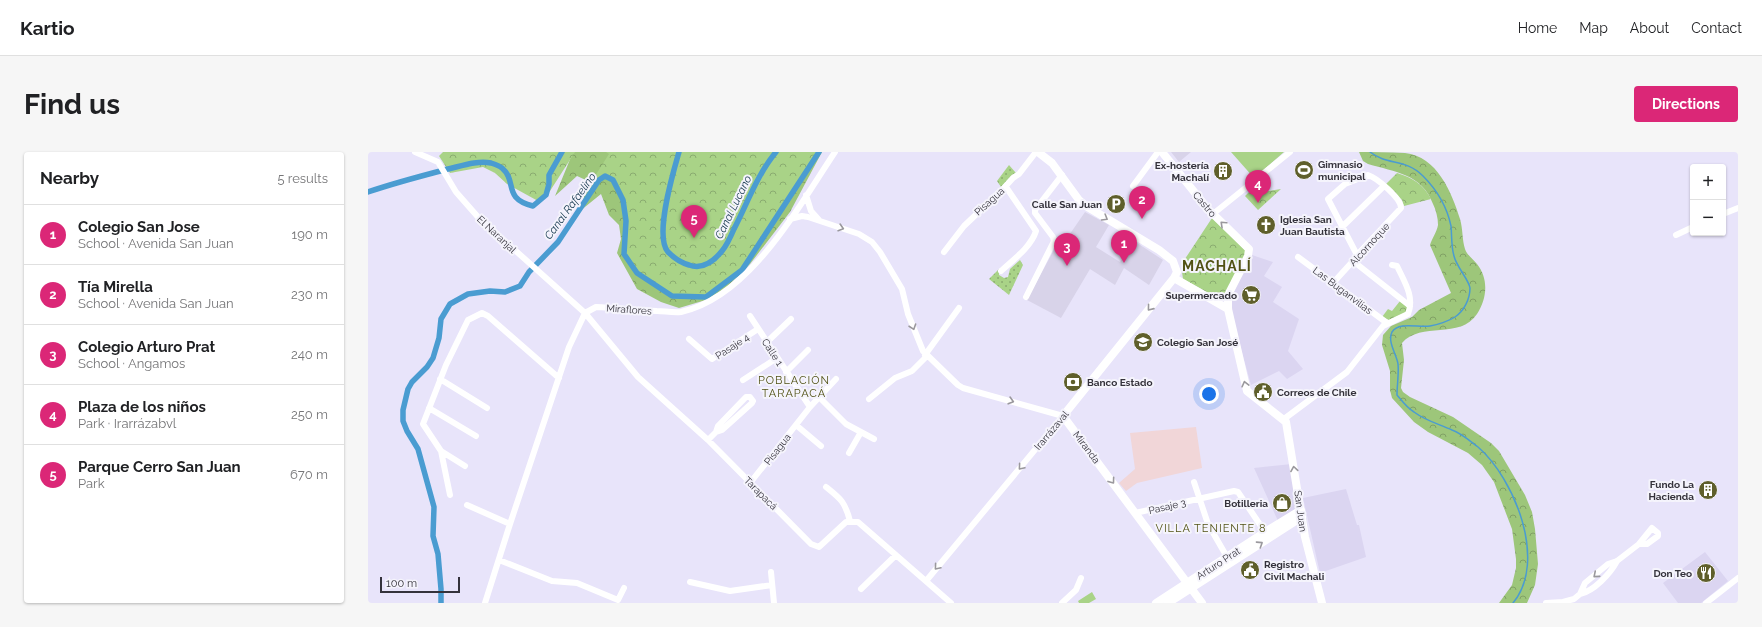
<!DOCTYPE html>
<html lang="en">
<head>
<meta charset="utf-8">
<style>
	body { margin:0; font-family:Raleway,sans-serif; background:#f6f6f6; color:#202124 }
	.controls { position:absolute; right:12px; top:12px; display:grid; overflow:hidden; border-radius:4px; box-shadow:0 1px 3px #0004 }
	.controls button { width:36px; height:36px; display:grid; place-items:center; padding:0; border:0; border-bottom:1px solid #e0e0e0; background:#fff; color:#202124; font:20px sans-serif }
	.scale { position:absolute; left:12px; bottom:10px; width:80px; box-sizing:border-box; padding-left:4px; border:2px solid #34323b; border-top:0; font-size:11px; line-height:14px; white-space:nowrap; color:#34323b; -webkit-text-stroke:3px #f5f4fc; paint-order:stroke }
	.you { position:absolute; left:841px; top:242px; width:14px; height:14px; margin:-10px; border:3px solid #fff; border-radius:50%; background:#1a73e8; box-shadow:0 0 0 6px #1a73e833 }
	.badge { display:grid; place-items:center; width:26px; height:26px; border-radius:50%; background:#db2777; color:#fff; font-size:13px; font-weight:700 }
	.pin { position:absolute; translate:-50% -33px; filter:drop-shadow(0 1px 2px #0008) }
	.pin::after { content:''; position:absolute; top:21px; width:14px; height:12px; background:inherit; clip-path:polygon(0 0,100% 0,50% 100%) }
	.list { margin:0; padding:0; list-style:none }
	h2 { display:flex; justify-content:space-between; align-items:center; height:52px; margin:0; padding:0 16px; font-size:17px }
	h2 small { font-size:13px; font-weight:400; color:#757577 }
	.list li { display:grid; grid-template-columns:26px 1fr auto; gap:12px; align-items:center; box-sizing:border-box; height:60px; padding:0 16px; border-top:1px solid #e0e0e0 }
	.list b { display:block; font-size:15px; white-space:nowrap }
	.list p { margin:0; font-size:13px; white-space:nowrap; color:#757577 }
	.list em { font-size:13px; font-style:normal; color:#757577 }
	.map { position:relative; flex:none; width:1370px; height:451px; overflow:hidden; border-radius:4px }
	header { display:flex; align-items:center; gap:24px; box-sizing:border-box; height:56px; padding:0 20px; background:#fff; border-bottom:1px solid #e0e0e0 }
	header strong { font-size:19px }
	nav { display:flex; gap:22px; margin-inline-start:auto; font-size:14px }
	.intro { display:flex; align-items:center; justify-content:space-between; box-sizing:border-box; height:96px; padding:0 24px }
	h1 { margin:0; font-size:28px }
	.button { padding:10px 18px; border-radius:4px; background:#db2777; color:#fff; font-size:14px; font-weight:700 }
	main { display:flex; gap:24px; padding:0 24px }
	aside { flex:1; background:#fff; border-radius:4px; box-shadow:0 1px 3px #0004 }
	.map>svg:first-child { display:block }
	.built { fill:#dbd5f1 }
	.education { fill:#d8d3e9 }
	.medical { fill:#f1d6d8 }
	.grass { fill:url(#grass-dots) }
	.forest { fill:url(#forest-crowns) }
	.park { fill:url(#park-crowns) }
	.garden { fill:#a9d387 }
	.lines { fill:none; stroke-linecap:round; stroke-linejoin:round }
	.stream { stroke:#4a9cd1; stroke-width:1.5 }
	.canal { stroke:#4a9cd1; stroke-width:5.5 }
	.minor { stroke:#fff; stroke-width:6 }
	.major { stroke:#fff; stroke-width:8 }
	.oneway { stroke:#9a989d }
	.labels { text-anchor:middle; stroke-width:4; stroke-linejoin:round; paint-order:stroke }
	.poi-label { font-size:10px; font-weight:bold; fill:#34323b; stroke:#f5f4fc; text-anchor:start }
	.street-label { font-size:10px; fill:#34323b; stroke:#f5f4fc }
	.water-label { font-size:11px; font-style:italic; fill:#12354c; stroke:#f5f4fc }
	.neighbourhood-label { font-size:11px; letter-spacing:1px; fill:#515114; stroke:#f5f4fc }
	.district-label { font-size:14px; font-weight:bold; letter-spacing:1px; fill:#515114; stroke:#f5f4fc }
</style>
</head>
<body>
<header>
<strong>Kartio</strong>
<nav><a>Home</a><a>Map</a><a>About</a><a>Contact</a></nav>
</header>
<div class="intro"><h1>Find us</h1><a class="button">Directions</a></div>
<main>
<aside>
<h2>Nearby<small>5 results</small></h2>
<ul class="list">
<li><span class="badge">1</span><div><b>Colegio San Jose</b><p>School · Avenida San Juan</p></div><em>190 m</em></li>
<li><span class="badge">2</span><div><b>Tía Mirella</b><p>School · Avenida San Juan</p></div><em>230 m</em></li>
<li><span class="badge">3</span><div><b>Colegio Arturo Prat</b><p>School · Angamos</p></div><em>240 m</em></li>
<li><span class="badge">4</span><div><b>Plaza de los niños</b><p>Park · Irarrázabvl</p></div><em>250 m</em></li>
<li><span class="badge">5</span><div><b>Parque Cerro San Juan</b><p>Park</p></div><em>670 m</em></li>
</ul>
</aside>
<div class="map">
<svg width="1370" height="451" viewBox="0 0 1370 451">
	<defs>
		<pattern id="grass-dots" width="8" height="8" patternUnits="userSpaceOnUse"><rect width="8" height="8" fill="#a9d387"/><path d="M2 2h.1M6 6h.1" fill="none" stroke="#8aac70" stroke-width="1.8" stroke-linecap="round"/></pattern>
		<pattern id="forest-crowns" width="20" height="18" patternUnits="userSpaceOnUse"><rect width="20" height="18" fill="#9dc67a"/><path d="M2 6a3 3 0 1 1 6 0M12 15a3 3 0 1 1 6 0" fill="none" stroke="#81a165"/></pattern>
		<pattern id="park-crowns" width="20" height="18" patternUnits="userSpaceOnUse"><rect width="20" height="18" fill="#a9d387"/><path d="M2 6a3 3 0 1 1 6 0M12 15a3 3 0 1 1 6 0" fill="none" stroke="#8aac70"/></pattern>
	</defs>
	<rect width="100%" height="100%" fill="#e8e4fa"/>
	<path class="built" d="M884 103 905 110 896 124 914 135 905 150 931 167 920 199 935 217 919 227 911 219 883 233 861 153V149Z
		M924 312 931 355 910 369 886 316Z
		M978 337 989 373H991L998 405 952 421 935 346Z
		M1337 400 1360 429 1333 451H1310L1295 431Z"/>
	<path class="education" d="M803 0H823L811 10Z
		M717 60 741 73 728 95 752 110 766 89 795 108 781 133 756 116 747 133 722 117 693 166 659 148 689 92 693 95Z"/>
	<path class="medical" d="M828 275 834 316 769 331 758 339 751 331 767 317 762 281Z"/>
	<path class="grass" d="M641 13 648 21 644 23 633 35 629 29Z
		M652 108 655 113 641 143 621 127 631 117V123L636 126 640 125 642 117Z"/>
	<path class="forest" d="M205 0H454L422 60 382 112 358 136 338 148 311 156 293 150 269 137 249 101 253 87 251 73 241 63 233 42 212 59 220 29 209 24 187 44Z
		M991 0C1006 0 1022 0 1037 1 1069 4 1084 41 1092 67 1095 77 1094 88 1097 97 1099 103 1105 107 1109 112 1121 127 1119 147 1109 162 1092 188 1053 169 1034 191L1036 208 1033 236 1035 240 1042 245 1085 265 1123 291 1131 299 1157 343 1164 360 1167 377 1170 412 1167 433 1159 451H1131L1144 433 1148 416V407L1144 377 1126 330 1114 313 1100 301 1060 280 1046 270 1024 246 1022 238V219L1014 193 1015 183 1023 174 1044 165 1051 158 1083 141 1062 93C1064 86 1069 80 1070 73 1070 66 1068 58 1065 52 1054 22 1027 20 1000 12L995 9Z"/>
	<path class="park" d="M75 0H207L182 39 170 49 139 32 127 21 115 15 82 21 71 4Z
		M238 0H451L374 118 338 145 304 144 269 121 256 102 258 69 255 48 245 28 237 24 231 28 227 24 241 2Z
		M1029 21C1045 26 1055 32 1063 47L1036 54 1034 48 1018 32Z
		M913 37 890 58 877 44 883 38 889 41Z
		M844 66 879 100 856 145 851 147 848 145 815 127 813 113Z
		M1032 149 1039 155V160L1021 168 1014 165 1020 157 1024 159Z"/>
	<path class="garden" d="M863 0H916L886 26Z
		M724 440 728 447 721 451H711L710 449Z"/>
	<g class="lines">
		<path class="stream" d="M1002 0C1020 14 1037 6 1055 24 1068 37 1079 55 1083 74 1084 84 1083 94 1086 104 1088 114 1101 128 1102 136 1102 147 1096 159 1087 165 1081 169 1069 173 1062 174 1051 176 1031 169 1024 180 1019 190 1029 203 1030 212 1031 222 1029 233 1029 243 1034 249 1039 256 1046 260 1058 269 1071 272 1084 278 1093 281 1102 289 1110 295 1146 326 1180 409 1145 451"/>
		<path class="canal" d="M311 0C305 21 286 84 300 100 306 106 314 111 321 113 335 118 346 109 354 99 359 93 363 84 366 77 379 52 389 23 408 0
			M0 40C26 31 53 24 80 17 93 14 110 8 123 11 126 12 132 14 134 16 150 30 134 46 165 54L178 43 181 32V23L194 0
			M73 451V437L70 402 65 384 66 355 50 297 39 279 35 269V258L40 237 44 230 59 215 65 206 71 186 73 167 82 152 100 142 122 139 137 140 152 134 161 120 190 90 231 28 237 24 245 28 255 48 258 69 256 102 269 121 304 144 338 145 374 118 451 0"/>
		<path class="minor" d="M47 0 70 10 88 40 110 65 217 161 270 225 340 288 443 392 451 395 478 370H490L583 451
			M765 34 790 0
			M438 43 443 59 451 68
			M845 62 922 0
			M1355 62 1370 56
			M422 67 434 64 440 65 491 82 504 90 512 100 534 137 540 162 555 199 590 233 595 236 695 264 558 429
			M974 75 1016 34
			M1308 83 1325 75
			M576 100 596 74 635 37 645 26 651 22 668 0
			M930 105 1019 171
			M985 109 1042 154
			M633 119C645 108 663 95 668 79L638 35
			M965 131 985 109 989 103 1033 56C1033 46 1009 26 1000 23L977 32 960 47 989 103
			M658 145 686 89 685 85 667 61V58L694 23
			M382 164 442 255
			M321 187 344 207 390 177
			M399 190 423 167
			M557 203 591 156
			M418 220 440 198
			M72 227 119 256
			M375 228 409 206
			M451 245 478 272 506 287
			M501 247 527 226 544 219 559 204
			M61 256 108 284
			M916 267 979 220 1015 174 1040 162C1047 145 1036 129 1029 114L1024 113
			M428 273 453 294
			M340 288 348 280 350 274 378 245H382L385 249 384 251 354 278 348 280
			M73 299 82 343
			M481 301 493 280
			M97 314 73 299 55 272 78 213 100 168 114 161 120 164 191 226
			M826 330 840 372 859 405
			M382 331 442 255 468 227
			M458 335C473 347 477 350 482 369
			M99 353 142 372
			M767 361 866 339 870 340 897 380
			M1284 376 1290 381V384L1279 392H1271Z
			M131 408 184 429 209 431 250 448 256 436
			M403 420 406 451
			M322 430 362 439 404 433
			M493 437 528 403
			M1212 442C1226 439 1242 422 1249 409
			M117 451 142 372 201 195 217 161 228 155C248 156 268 158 289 159 296 159 305 161 313 160 382 145 430 55 467 0
			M694 451 708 438 713 426
			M1178 451 1195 450 1206 447 1212 442 1217 431 1240 412 1249 409 1271 392
			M1338 451 1370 426"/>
		<path class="major" d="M670 0 684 11 711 48 718 54 791 98 805 109 809 120 806 126 695 264 834 451
			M794 0 840 57 881 97 880 104 860 143V157L879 239 918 270 937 385 954 451
			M806 126 860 157
			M788 451 897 380 933 358
			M800 451 934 365"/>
	</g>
	<defs><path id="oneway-chevron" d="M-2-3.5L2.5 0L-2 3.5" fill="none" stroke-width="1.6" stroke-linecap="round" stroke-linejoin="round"/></defs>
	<g class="oneway">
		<use href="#oneway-chevron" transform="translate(737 66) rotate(31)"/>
		<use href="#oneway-chevron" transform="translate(855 72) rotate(-137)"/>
		<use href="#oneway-chevron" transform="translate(473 76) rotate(17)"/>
		<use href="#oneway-chevron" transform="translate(782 156) rotate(129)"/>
		<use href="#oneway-chevron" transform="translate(545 175) rotate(71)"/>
		<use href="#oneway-chevron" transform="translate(877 232) rotate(-104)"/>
		<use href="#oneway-chevron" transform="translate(643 249) rotate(16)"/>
		<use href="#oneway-chevron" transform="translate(653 315) rotate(130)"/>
		<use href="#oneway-chevron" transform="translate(926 317) rotate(-99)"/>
		<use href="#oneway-chevron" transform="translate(744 329) rotate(54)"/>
		<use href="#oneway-chevron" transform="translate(892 392) rotate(-33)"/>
		<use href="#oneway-chevron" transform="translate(569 415) rotate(130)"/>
		<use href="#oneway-chevron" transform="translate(1228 423) rotate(140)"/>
	</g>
	<defs>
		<symbol id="stadium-disc" viewBox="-11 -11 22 22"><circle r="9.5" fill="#5f5f2b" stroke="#f5f4fc"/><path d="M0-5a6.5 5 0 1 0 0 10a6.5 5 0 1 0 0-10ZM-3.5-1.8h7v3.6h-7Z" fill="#fff"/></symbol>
		<symbol id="building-disc" viewBox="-11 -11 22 22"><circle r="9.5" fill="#5f5f2b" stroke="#f5f4fc"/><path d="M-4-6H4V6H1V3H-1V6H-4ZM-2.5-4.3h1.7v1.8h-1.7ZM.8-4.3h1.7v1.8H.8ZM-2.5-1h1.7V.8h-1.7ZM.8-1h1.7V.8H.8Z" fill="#fff"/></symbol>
		<symbol id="parking-disc" viewBox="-11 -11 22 22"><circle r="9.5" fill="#5f5f2b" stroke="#f5f4fc"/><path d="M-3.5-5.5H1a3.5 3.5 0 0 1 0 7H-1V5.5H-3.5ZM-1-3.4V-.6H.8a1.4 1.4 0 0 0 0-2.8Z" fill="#fff"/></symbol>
		<symbol id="church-disc" viewBox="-11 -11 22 22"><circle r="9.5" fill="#5f5f2b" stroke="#f5f4fc"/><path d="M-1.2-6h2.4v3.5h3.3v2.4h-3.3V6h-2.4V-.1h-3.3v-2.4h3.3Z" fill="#fff"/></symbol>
		<symbol id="supermarket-disc" viewBox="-11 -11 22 22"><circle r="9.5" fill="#5f5f2b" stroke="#f5f4fc"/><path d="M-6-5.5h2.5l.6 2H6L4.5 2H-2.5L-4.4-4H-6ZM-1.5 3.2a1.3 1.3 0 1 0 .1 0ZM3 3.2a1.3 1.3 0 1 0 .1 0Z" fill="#fff"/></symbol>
		<symbol id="school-disc" viewBox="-11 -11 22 22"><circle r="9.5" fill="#5f5f2b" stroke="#f5f4fc"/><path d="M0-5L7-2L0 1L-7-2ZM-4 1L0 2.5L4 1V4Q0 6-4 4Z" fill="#fff"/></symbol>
		<symbol id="bank-disc" viewBox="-11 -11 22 22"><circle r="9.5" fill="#5f5f2b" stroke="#f5f4fc"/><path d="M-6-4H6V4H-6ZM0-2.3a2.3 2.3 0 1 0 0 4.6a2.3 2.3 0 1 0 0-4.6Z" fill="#fff"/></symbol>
		<symbol id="civic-disc" viewBox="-11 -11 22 22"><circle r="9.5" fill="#5f5f2b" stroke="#f5f4fc"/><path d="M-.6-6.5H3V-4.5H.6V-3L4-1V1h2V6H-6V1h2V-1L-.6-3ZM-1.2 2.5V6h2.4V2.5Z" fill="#fff"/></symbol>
		<symbol id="shop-disc" viewBox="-11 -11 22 22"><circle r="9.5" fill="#5f5f2b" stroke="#f5f4fc"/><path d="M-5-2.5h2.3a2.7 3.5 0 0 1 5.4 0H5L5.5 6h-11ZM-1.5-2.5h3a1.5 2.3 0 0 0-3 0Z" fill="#fff"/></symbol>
		<symbol id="restaurant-disc" viewBox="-11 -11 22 22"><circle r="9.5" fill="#5f5f2b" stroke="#f5f4fc"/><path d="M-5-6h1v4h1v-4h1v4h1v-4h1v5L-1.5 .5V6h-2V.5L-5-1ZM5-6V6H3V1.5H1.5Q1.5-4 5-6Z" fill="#fff"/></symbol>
	</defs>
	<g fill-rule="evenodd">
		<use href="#stadium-disc" x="925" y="7" width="22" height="22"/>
		<use href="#building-disc" x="844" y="8" width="22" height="22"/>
		<use href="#parking-disc" x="737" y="41" width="22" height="22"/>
		<use href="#church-disc" x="887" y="62" width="22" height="22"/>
		<use href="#supermarket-disc" x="872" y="132" width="22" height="22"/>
		<use href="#school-disc" x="764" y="179" width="22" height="22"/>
		<use href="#bank-disc" x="694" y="219" width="22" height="22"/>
		<use href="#civic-disc" x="884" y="229" width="22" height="22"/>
		<use href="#building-disc" x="1329" y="327" width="22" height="22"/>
		<use href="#shop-disc" x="903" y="340" width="22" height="22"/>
		<use href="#civic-disc" x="871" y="407" width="22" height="22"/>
		<use href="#restaurant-disc" x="1327" y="410" width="22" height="22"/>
	</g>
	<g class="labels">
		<g class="poi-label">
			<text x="950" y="16">Gimnasio<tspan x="950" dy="12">municipal</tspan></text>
			<text x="841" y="17" text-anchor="end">Ex-hostería<tspan x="841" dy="12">Machalí</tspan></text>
			<text x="734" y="56" text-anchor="end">Calle San Juan</text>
			<text x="912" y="71">Iglesia San<tspan x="912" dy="12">Juan Bautista</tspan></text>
			<text x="869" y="147" text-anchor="end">Supermercado</text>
			<text x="789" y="194">Colegio San José</text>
			<text x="719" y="234">Banco Estado</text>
			<text x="909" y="244">Correos de Chile</text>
			<text x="1326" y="336" text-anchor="end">Fundo La<tspan x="1326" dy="12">Hacienda</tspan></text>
			<text x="900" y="355" text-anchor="end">Botilleria</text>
			<text x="896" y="416">Registro<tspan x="896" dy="12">Civil Machali</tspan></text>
			<text x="1324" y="425" text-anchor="end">Don Teo</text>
		</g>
		<g class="street-label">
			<text transform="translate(621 49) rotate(-42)" y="4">Pisagua</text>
			<text transform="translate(837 52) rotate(50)" y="4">Castro</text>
			<text transform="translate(129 82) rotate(43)" y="4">El Naranjal</text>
			<text transform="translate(1001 92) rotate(-48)" y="4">Alcornoque</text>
			<text transform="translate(975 138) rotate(37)" y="4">Las Buganvilias</text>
			<text transform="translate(261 157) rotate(4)" y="4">Miraflores</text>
			<text transform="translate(364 194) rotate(-33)" y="4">Pasaje 4</text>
			<text transform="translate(405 200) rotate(57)" y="4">Calle 1</text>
			<text transform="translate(683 278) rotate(-50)" y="4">Irarrázaval</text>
			<text transform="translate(719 295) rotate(53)" y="4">Miranda</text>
			<text transform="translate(409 297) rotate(-52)" y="4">Pisagua</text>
			<text transform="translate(393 341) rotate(45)" y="4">Tarapacá</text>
			<text transform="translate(799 354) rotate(-13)" y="4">Pasaje 3</text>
			<text transform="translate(933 359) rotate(82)" y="4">San Juan</text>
			<text transform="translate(850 411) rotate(-33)" y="4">Arturo Prat</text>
		</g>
		<g class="water-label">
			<text transform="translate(202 54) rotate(-54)" y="4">Canal Rafaelino</text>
			<text transform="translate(365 55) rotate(-64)" y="4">Canal Lucano</text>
		</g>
		<g class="neighbourhood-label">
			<text x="426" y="232">POBLACIÓN<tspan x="426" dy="13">TARAPACÁ</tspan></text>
			<text x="843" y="380">VILLA TENIENTE 8</text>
		</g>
		<g class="district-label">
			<text x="849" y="119">MACHALÍ</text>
		</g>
	</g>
</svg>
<div class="controls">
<button>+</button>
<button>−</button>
</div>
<div class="scale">100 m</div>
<div class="you"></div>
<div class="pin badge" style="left:756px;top:111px">1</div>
<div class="pin badge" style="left:774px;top:67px">2</div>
<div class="pin badge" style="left:699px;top:114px">3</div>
<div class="pin badge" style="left:890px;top:51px">4</div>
<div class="pin badge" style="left:326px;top:86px">5</div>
</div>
</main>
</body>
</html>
